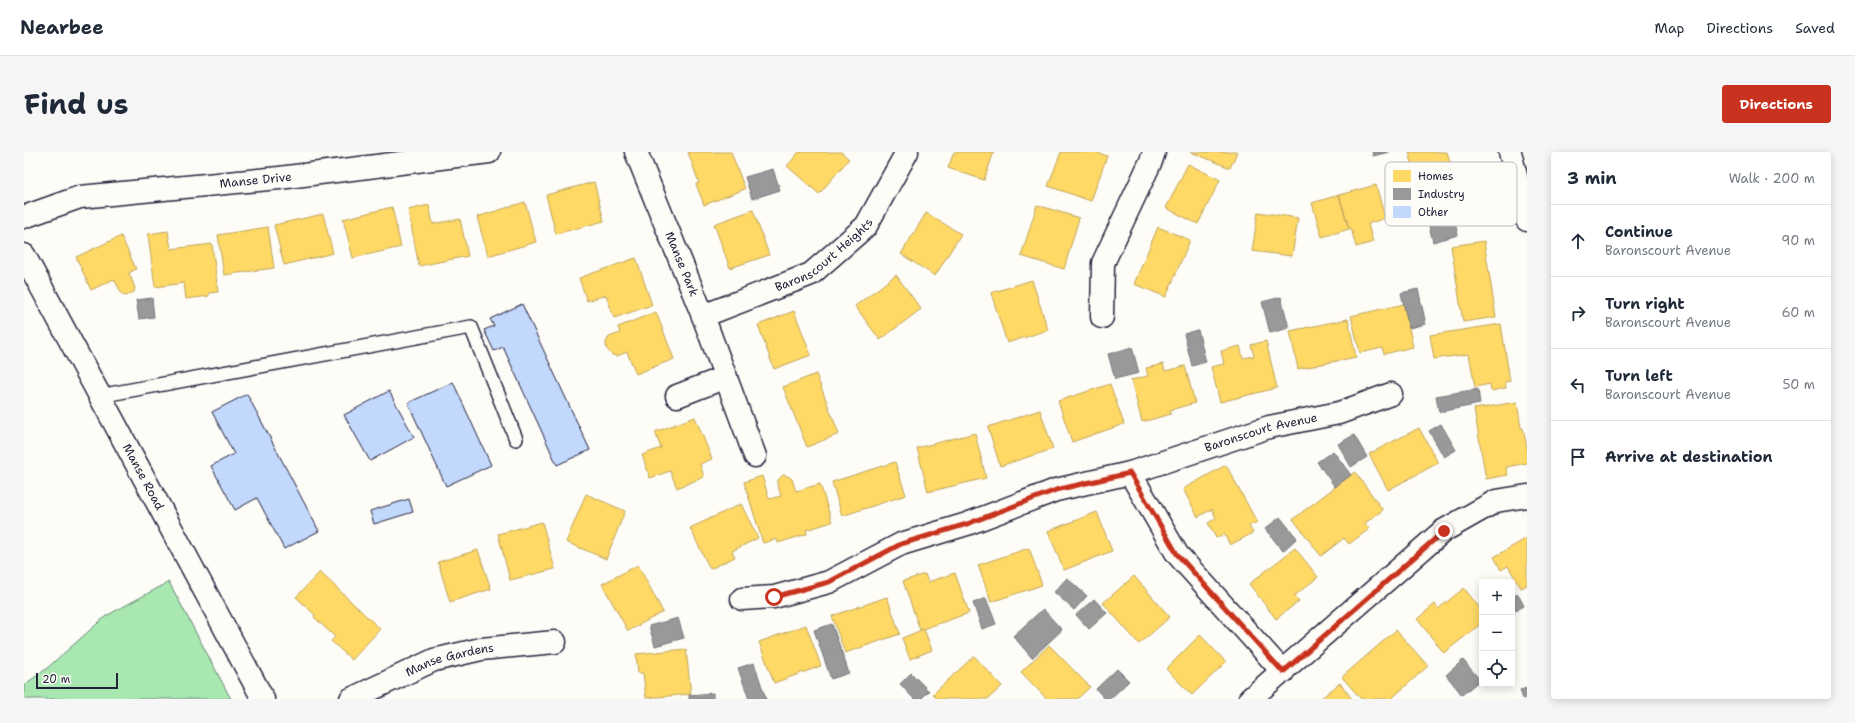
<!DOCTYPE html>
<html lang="en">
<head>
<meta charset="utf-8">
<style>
	body { margin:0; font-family:"Shantell Sans",sans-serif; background:#f6f6f7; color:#1f2937 }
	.controls { position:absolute; right:12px; bottom:12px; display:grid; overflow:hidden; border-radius:4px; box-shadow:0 2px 10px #0003 }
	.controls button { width:36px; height:36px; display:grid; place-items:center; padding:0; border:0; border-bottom:1px solid #e0e1e3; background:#fff; color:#1f2937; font:20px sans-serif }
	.scale { position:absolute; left:12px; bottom:10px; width:82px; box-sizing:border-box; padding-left:4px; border:2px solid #22223b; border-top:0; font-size:11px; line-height:14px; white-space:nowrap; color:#22223b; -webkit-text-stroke:3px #fdfcf7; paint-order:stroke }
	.stop { position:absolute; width:12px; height:12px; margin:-9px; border:3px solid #c8321e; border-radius:50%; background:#fff }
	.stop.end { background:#c8321e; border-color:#fff; box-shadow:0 1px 4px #0008 }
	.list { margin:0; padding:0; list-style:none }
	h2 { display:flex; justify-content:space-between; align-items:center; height:52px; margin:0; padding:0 16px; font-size:17px }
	h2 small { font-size:13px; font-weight:400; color:#747a83 }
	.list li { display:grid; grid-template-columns:26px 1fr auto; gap:12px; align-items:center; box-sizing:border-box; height:72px; padding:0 16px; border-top:1px solid #e0e1e3 }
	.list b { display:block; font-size:15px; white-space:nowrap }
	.list p { margin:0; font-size:13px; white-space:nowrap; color:#747a83 }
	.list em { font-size:13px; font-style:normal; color:#747a83 }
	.icon { flex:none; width:22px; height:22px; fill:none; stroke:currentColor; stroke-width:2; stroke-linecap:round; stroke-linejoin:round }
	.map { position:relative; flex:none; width:1503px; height:547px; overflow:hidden; border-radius:4px }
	header { display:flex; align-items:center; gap:24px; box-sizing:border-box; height:56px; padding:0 20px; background:#fff; border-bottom:1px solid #e0e1e3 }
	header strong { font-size:19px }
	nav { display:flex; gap:22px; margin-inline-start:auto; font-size:14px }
	.intro { display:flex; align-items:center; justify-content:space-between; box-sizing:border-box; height:96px; padding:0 24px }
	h1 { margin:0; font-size:28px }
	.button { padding:10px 18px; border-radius:4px; background:#c8321e; color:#fff; font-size:14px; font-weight:700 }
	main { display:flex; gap:24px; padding:0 24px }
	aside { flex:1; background:#fff; border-radius:4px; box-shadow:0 2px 10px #0003 }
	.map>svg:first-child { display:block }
	.green { fill:#a8e8b0; stroke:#658576 }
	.homes { fill:#ffd966; stroke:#bda259 }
	.industry { fill:#999; stroke:#75757d }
	.building { fill:#c3d8fd; stroke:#22223b }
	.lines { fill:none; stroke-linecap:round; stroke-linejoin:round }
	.service-casing { stroke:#22223b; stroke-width:16 }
	.minor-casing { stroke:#22223b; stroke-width:25 }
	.service { stroke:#fdfcf7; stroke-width:13 }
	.minor { stroke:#fdfcf7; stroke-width:22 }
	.route { stroke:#c8321e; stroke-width:5 }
	.labels { text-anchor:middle; stroke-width:4; stroke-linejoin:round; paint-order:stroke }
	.street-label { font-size:12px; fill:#22223b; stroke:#fdfcf7 }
	.key { fill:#fdfcf7; stroke:#bbbbbf; stroke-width:1 }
	.key-label { font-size:11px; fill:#22223b }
</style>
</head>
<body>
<header>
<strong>Nearbee</strong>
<nav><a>Map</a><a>Directions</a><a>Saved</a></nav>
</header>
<div class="intro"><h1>Find us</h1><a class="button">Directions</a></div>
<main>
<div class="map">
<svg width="1503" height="547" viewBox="0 0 1503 547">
	<rect width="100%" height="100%" fill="#fdfcf7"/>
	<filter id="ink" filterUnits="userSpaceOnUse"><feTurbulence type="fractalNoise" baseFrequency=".025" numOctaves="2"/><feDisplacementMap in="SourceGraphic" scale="8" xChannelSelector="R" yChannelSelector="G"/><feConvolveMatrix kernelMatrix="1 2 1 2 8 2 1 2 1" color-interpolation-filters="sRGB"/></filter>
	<g filter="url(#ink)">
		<path class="green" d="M145 430 207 547H0V533L22 517 82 464Z"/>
		<path class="homes" d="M664 0H707L721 37 680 53 672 32 675 31Z
			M775 0H817L825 7 795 42 763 14Z
			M930 0H970L960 28 924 16Z
			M1037 0H1072L1083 4 1067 49 1024 34Z
			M1167 0H1213L1206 16Z
			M1385 0H1423L1430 23 1394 33Z
			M1164 12 1196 28 1174 72 1142 56Z
			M570 30 580 69 532 82 522 43Z
			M1352 33 1361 66 1344 72 1349 90 1332 95 1327 76 1325 77 1315 43Z
			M1315 43 1325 77 1298 85 1288 51Z
			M501 50 512 90 464 104 453 65Z
			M405 53 409 72 436 67 444 104 395 114 384 58Z
			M1013 53 1055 66 1040 117 997 104Z
			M368 55 377 95 329 106 319 67Z
			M729 58 745 103 706 116 690 72Z
			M1234 60 1274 66 1268 104 1228 99Z
			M902 61 937 82 911 124 877 102Z
			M299 62 309 101 260 113 250 73Z
			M244 75 250 116 200 123 194 83Z
			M1134 75 1166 88 1142 145 1110 132Z
			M144 79 147 97 188 92 194 140 185 141V144L162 147 160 131 131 135 124 82Z
			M97 84 112 117 105 121 111 136 110 140 102 144 98 142 90 127 67 138 52 105Z
			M1460 89 1472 165 1439 170 1427 94Z
			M612 106 628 153 590 166 582 143 563 149 555 126Z
			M872 123 897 157 856 188 831 154Z
			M1008 128 1024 178 983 191 967 141Z
			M1380 152 1389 195 1360 202 1358 196 1336 201 1327 164Z
			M770 159 787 203 750 217 734 173Z
			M632 160 650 207 612 222 603 200 593 204 588 203 582 196V190L585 185 596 181 594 175Z
			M1324 167 1332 205 1274 217 1266 179Z
			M1477 172 1486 229 1481 230 1482 236 1467 239 1466 232 1451 235 1445 202 1410 207 1406 183Z
			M1242 189 1253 236 1196 250 1187 215 1200 212 1197 199 1216 194 1219 206 1230 204 1227 193Z
			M1139 212 1141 219 1161 214 1171 251 1146 258 1147 262 1118 270 1107 228 1124 224 1122 216Z
			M792 222 815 282 783 295 759 235Z
			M1086 232 1100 272 1048 290 1034 249Z
			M1493 250 1497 276H1499L1503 296V311L1482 315 1484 323 1462 327 1450 257Z
			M1016 258 1029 297 976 314 964 275Z
			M671 265 688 307 676 312 680 325 653 336 646 319 626 326 618 303 637 296 631 280Z
			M1395 276 1414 311 1364 338 1345 302Z
			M951 281 962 326 904 340 893 296Z
			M871 310 882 343 818 364 808 330Z
			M1202 313 1233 370 1225 374 1229 381 1206 393 1200 382 1192 386 1184 371 1192 366 1188 357 1174 365 1159 337Z
			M1331 320 1359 358 1341 371 1345 377 1325 392 1320 386 1297 404 1269 367Z
			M759 323H762L768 327 772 339 796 332 808 370 782 378 783 382 754 391 753 387 739 391 720 330 738 324 745 347 757 344 753 331 754 328Z
			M562 342 601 359 582 407 542 390Z
			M717 352 734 386 708 399 711 405 686 417 666 376Z
			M1073 360 1088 399 1040 418 1024 379Z
			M518 370 531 417 486 428 474 382Z
			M1503 386V433L1497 436 1484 414 1477 418 1470 405Z
			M1005 396 1018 433 967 450 954 413Z
			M1271 396 1294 425 1270 444 1275 449 1252 467 1225 432Z
			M454 398 467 437 426 450 414 410Z
			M614 413 639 460 604 479 578 432Z
			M296 420 356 477 328 508 307 489 311 485 290 465 291 463 272 445Z
			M931 421 945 461 896 478 879 429 901 422 904 430Z
			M1110 424 1146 465 1115 492 1079 451Z
			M1440 436 1458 459V471L1420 501 1393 467 1411 452 1414 457Z
			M863 445 876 482 821 501 808 464Z
			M782 473 797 514 750 531 735 490Z
			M900 477 908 498 886 507 878 486Z
			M1372 478 1404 514 1367 547H1337L1318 525Z
			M1176 483 1202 510 1168 543 1142 517Z
			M1025 493 1066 535 1053 547H1023L997 520Z
			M662 497 667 542 622 546 619 521H614L612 502Z
			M950 504 978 534 964 547H913L909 542Z
			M1316 531 1328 547H1296Z"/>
		<path class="industry" d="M1348 0H1365L1349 4Z
			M749 17 756 38 728 47 721 25Z
			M1430 67 1434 83 1409 90 1405 74Z
			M1394 137 1402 172 1385 176 1377 141Z
			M1257 145 1265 176 1246 181 1238 150Z
			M128 146 130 165 115 167 112 148Z
			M1174 178 1182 210 1168 214 1160 182Z
			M1108 195 1115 221 1091 227 1084 202Z
			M1454 237 1456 252 1415 260 1412 244Z
			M1417 272 1432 298 1420 305 1405 279Z
			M1330 283 1343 305 1327 315 1314 292Z
			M1309 299 1327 323 1311 335 1293 310Z
			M1256 365 1273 386 1259 399 1241 377Z
			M1043 426 1063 444 1050 458 1030 440Z
			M1494 442 1500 454 1488 460V445Z
			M962 446 972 472 958 477 949 451Z
			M1070 447 1083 461 1065 477 1052 463Z
			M1019 457 1038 478 1008 506 989 484Z
			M654 466 660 486 631 494 625 474Z
			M808 472 825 521 807 527 790 478Z
			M1439 508 1456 528 1438 543 1422 523Z
			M730 511 742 547H725L714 516Z
			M1093 517 1105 529 1086 547H1081L1072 537Z
			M887 521 905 539 897 547H890L876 532Z
			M1503 536V547H1499L1496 538Z
			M689 541V547H665V543Z"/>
		<path class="building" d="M498 152 566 298 533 313 479 195 470 199 460 178 470 174 466 167Z
			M429 230 467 313 422 334 384 251Z
			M365 239 390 285 346 309 320 263Z
			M223 242 295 379 260 397 233 346 211 358 187 314 210 302 188 260Z
			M385 347 389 360 350 372 346 359Z"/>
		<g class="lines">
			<defs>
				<path id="service" d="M75 244 447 175 492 287"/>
				<g id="minor">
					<path id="s1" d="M612 0 679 164 731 304"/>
					<path d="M1486 0 1503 68"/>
					<path id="s2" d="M0 65 56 45 255 26 465 0"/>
					<path id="s3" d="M0 103 239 547"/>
					<path id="s4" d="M679 164 787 122 842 74 883 0"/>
					<path d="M1078 165 1079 111 1127 9 1130 0"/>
					<path d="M653 244 702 225"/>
					<path d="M1106 321 1153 402 1259 520"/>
					<path id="s5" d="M718 447 750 445 805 430 877 392 943 372 1032 338 1106 321 1245 275 1315 261 1367 242"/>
					<path id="s6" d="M327 547 410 508 457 497 531 490"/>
					<path d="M1226 547 1419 379 1472 349 1503 344"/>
				</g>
			</defs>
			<use href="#service" class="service-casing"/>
			<use href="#minor" class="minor-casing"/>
			<use href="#service" class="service"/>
			<use href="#minor" class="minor"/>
		</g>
	</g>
	<g class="lines" filter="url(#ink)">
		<path class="route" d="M750 445 805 430 877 392 943 372 1032 338 1106 321 1153 402 1259 520 1420 379"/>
	</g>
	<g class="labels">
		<g class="street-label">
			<text dy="4" stroke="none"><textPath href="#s2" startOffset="236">Manse Drive</textPath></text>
			<text dy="4" stroke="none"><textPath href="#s4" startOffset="137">Baronscourt Heights</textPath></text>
			<text dy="4" stroke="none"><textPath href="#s1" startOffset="121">Manse Park</textPath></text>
			<text dy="4" stroke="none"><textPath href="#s5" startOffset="548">Baronscourt Avenue</textPath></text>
			<text dy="4" stroke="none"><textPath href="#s3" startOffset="252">Manse Road</textPath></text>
			<text dy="4" stroke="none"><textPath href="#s6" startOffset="107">Manse Gardens</textPath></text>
		</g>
	</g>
	<rect x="1361" y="10" width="132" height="64" rx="6" class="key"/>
	<rect x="1369" y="18" width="18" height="12" fill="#ffd966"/>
	<rect x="1369" y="36" width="18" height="12" fill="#999"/>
	<rect x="1369" y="54" width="18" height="12" fill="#c3d8fd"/>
	<g class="key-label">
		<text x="1394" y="28">Homes</text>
		<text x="1394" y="46">Industry</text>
		<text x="1394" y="64">Other</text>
	</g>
</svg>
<div class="controls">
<button>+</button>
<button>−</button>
<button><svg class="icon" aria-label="locate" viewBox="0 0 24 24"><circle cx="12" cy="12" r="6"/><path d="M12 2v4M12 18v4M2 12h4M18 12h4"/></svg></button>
</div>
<div class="scale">20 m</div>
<div class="stop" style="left:750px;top:445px"></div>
<div class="stop end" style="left:1420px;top:379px"></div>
</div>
<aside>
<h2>3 min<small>Walk · 200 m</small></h2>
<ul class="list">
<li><svg class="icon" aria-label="ahead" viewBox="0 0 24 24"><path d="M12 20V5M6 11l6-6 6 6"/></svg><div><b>Continue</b><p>Baronscourt Avenue</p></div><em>90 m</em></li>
<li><svg class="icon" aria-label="right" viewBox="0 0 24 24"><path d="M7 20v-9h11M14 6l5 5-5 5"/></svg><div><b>Turn right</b><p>Baronscourt Avenue</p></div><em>60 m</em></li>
<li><svg class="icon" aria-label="left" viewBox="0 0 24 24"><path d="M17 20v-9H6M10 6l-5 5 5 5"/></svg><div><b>Turn left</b><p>Baronscourt Avenue</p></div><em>50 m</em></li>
<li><svg class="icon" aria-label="arrive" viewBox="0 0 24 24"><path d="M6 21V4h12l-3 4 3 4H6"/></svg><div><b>Arrive at destination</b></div></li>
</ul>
</aside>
</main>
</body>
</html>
